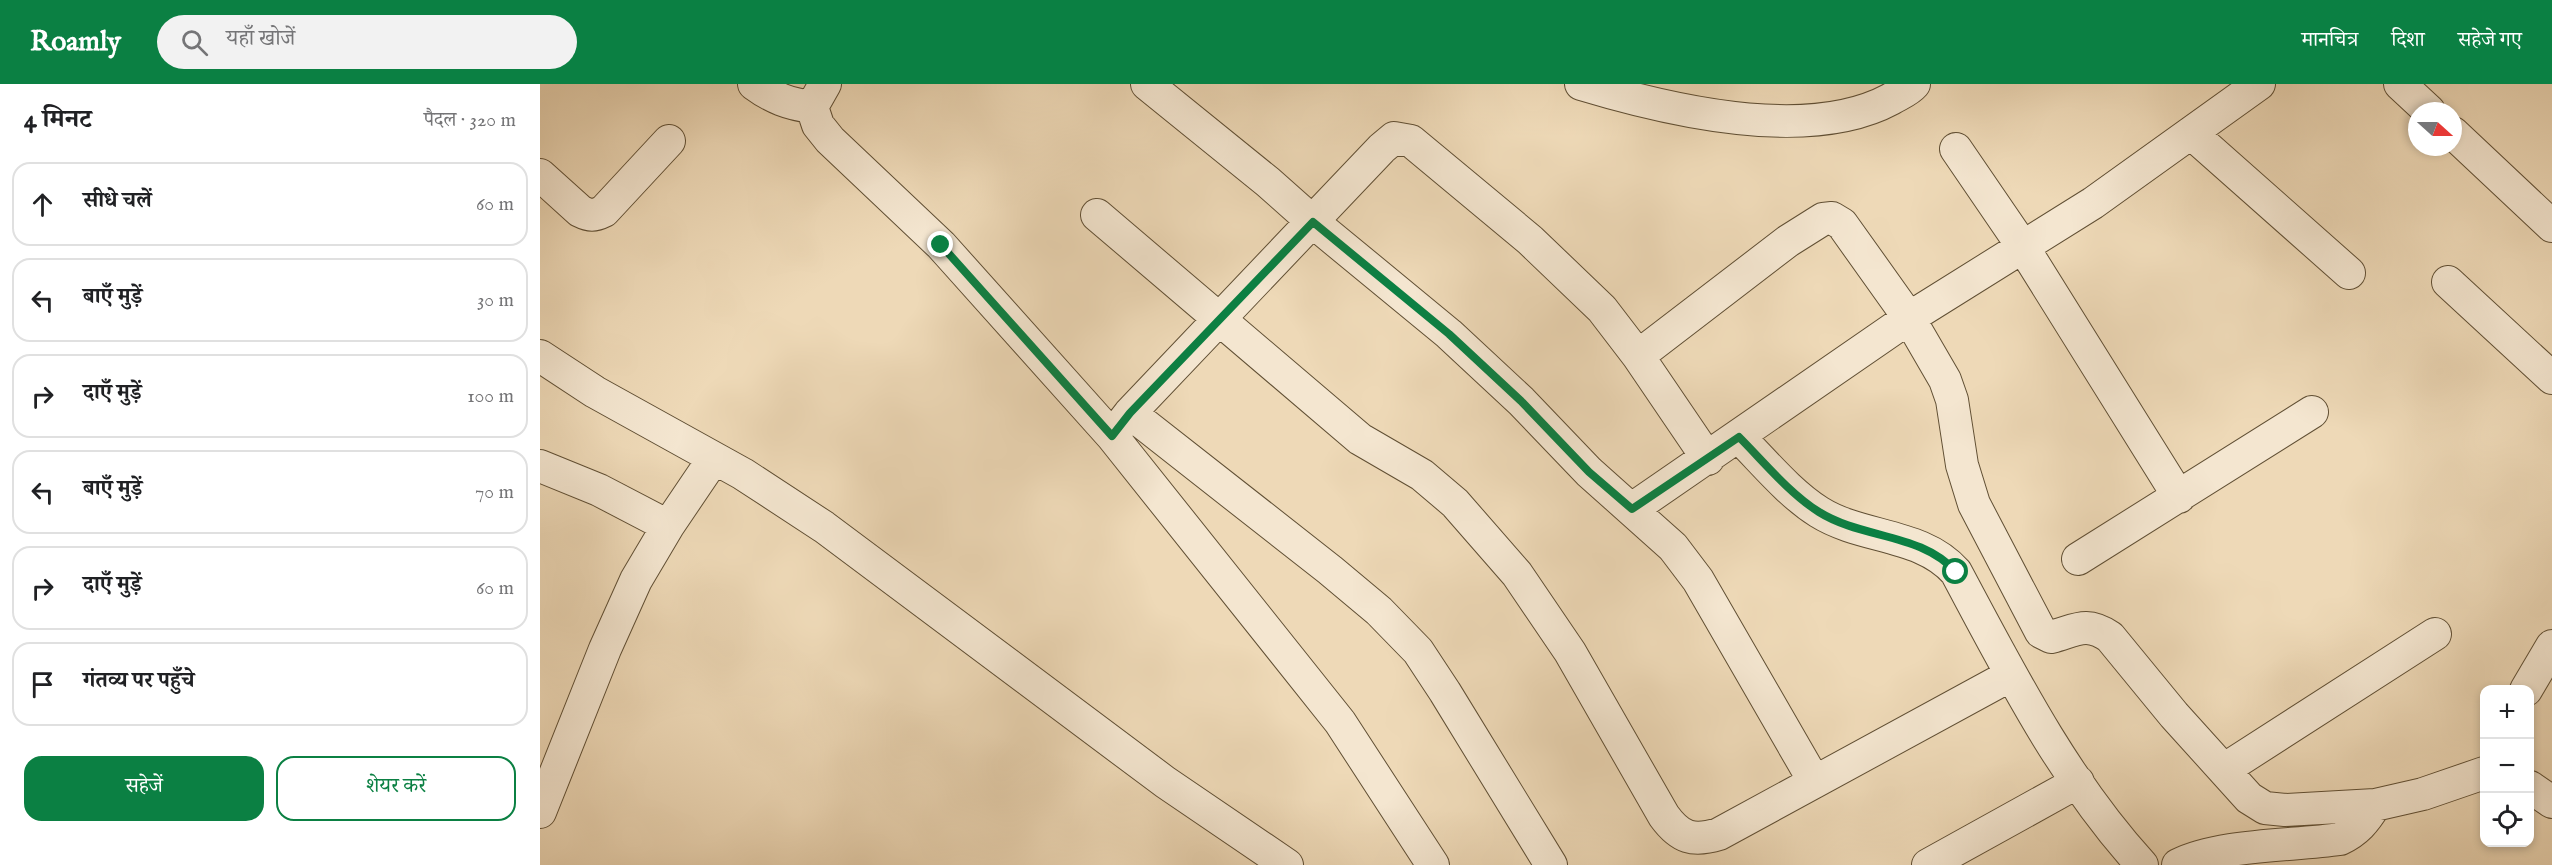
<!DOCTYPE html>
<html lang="hi">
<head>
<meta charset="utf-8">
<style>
	body { margin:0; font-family:"IM FELL English","Noto Serif Devanagari",serif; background:#f2f2f2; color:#202124 }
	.controls { position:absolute; right:18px; bottom:18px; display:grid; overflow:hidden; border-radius:12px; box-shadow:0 3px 9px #0003 }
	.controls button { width:54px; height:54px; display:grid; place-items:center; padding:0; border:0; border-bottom:2px solid #e0e0e0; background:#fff; color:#202124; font:30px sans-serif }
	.compass { position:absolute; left:1868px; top:18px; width:54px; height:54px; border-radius:50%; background:#fff; box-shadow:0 3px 9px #0003; rotate:111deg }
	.stop { position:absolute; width:18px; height:18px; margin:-14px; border:4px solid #0b8043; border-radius:50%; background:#fff }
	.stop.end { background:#0b8043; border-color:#fff; box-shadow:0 2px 6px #0008 }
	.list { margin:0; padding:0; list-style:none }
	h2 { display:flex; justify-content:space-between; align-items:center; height:78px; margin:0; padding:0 24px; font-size:26px }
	h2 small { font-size:20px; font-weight:400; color:#757577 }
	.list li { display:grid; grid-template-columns:39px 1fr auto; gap:18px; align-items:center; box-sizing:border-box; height:84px; margin:0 12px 12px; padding:0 12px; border:2px solid #e0e0e0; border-radius:18px }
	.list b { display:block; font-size:22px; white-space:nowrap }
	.list em { font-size:20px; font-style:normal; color:#757577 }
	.actions { display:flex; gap:12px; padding:18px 24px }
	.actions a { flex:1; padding:14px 0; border:2px solid #0b8043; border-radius:18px; text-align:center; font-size:21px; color:#0b8043 }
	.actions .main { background:#0b8043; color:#fff }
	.icon { flex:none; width:33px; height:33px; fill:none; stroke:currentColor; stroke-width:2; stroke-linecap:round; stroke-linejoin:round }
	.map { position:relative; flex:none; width:2012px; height:781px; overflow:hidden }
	header { display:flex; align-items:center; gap:36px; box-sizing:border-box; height:84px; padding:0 30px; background:#0b8043; color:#fff }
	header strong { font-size:28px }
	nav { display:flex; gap:33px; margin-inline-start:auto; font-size:21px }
	.search { width:420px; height:54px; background:#f2f2f2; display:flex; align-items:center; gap:15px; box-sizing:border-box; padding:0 21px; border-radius:33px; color:#757577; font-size:22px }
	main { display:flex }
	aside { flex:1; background:#fff }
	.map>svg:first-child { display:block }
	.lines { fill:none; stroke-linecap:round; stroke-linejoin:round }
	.street-casing { stroke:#604f34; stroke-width:34 }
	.street { stroke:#f4e6d0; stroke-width:32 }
	.route { stroke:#0b8043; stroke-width:8 }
</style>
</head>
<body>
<header>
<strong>Roamly</strong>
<div class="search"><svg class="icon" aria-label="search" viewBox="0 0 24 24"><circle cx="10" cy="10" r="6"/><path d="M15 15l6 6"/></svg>यहाँ खोजें</div>
<nav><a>मानचित्र</a><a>दिशा</a><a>सहेजे गए</a></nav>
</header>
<main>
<aside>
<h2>4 मिनट<small>पैदल · 320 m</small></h2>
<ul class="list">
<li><svg class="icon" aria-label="ahead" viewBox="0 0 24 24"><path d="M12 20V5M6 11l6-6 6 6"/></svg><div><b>सीधे चलें</b></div><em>60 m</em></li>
<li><svg class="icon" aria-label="left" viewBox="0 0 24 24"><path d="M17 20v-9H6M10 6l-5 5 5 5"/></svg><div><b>बाएँ मुड़ें</b></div><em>30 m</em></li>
<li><svg class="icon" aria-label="right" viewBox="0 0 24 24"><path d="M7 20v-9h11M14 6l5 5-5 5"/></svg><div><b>दाएँ मुड़ें</b></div><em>100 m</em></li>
<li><svg class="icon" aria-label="left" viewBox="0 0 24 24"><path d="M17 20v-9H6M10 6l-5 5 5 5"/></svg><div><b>बाएँ मुड़ें</b></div><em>70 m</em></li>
<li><svg class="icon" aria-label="right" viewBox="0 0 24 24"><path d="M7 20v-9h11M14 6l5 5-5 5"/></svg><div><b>दाएँ मुड़ें</b></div><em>60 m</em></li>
<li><svg class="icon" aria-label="arrive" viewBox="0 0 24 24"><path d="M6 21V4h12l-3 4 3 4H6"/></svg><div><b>गंतव्य पर पहुँचे</b></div></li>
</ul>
<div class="actions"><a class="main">सहेजें</a><a>शेयर करें</a></div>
</aside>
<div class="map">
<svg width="2012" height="781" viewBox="0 0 2012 781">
	<rect width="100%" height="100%" fill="#eed9b7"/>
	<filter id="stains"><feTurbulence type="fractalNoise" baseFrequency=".00333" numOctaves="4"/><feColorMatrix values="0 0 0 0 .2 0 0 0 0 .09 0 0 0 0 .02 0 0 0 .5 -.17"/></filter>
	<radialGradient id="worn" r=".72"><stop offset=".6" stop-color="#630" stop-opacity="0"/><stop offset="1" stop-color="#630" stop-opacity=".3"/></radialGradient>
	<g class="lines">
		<defs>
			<path id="street" d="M214 0C233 14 249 20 272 23
				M285 0 272 23 278 41 290 56 401 161 572 352 800 638 893 781
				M607 0 728 98 773 138 909 250 981 317 1049 388 1133 463 1158 496 1274 697
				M1041 0C1127 26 1268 60 1351 15 1359 10 1368 7 1374 0
				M1860 0 1889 27
				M1651 49 1809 189
				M1913 49 2012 142
				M1416 65 1483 163 1639 413
				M0 91 40 127C50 132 54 132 64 127L129 57
				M557 131 820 355 882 391 915 419 977 490 1030 568 1124 732C1140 754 1153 758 1179 750L1471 591
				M1908 198 2012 294
				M0 272 55 308 203 390 284 443 625 698 747 781
				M1098 272 1248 157 1283 135 1292 134 1302 140 1369 234 1405 296 1412 316 1422 381 1434 420 1501 548 1511 553C1537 546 1546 537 1570 553L1634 631 1709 714 1725 724 1745 726 1835 721 1883 710 1944 689
				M590 329 790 486 839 527 878 567 905 608 1011 781
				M572 352 590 329 842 64 854 54 871 57 990 156 1062 225 1098 272 1168 375
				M1199 353C1224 378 1249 409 1279 428 1322 455 1382 449 1416 488 1470 589 1524 696 1602 781
				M0 382 59 406 128 442
				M1092 425 1369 234 1553 119 1719 0
				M1538 475 1772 328
				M1986 606 2012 562
				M1685 685 1895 550
				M1990 703 2012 718
				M0 728 65 565 96 496 128 442 174 374
				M1388 781 1538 698
				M1638 781C1679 760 1752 762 1800 755 1817 747 1825 737 1835 721"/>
		</defs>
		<use href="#street" class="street-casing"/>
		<use href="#street" class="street"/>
	</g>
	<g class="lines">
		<path class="route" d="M401 161 572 352 590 329 773 138 909 250 981 317 1049 388 1092 425 1199 353C1224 378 1249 409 1279 428 1322 455 1382 449 1416 488"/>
	</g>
	<rect width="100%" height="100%" filter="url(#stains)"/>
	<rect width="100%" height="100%" fill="url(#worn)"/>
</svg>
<div class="controls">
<button>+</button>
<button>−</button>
<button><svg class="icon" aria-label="locate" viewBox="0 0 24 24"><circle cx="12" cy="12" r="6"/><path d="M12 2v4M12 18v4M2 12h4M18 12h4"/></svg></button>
</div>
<svg class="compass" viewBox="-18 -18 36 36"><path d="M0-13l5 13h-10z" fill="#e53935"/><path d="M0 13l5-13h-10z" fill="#757577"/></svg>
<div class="stop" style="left:1416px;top:488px"></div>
<div class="stop end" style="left:401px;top:161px"></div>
</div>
</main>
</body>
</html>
